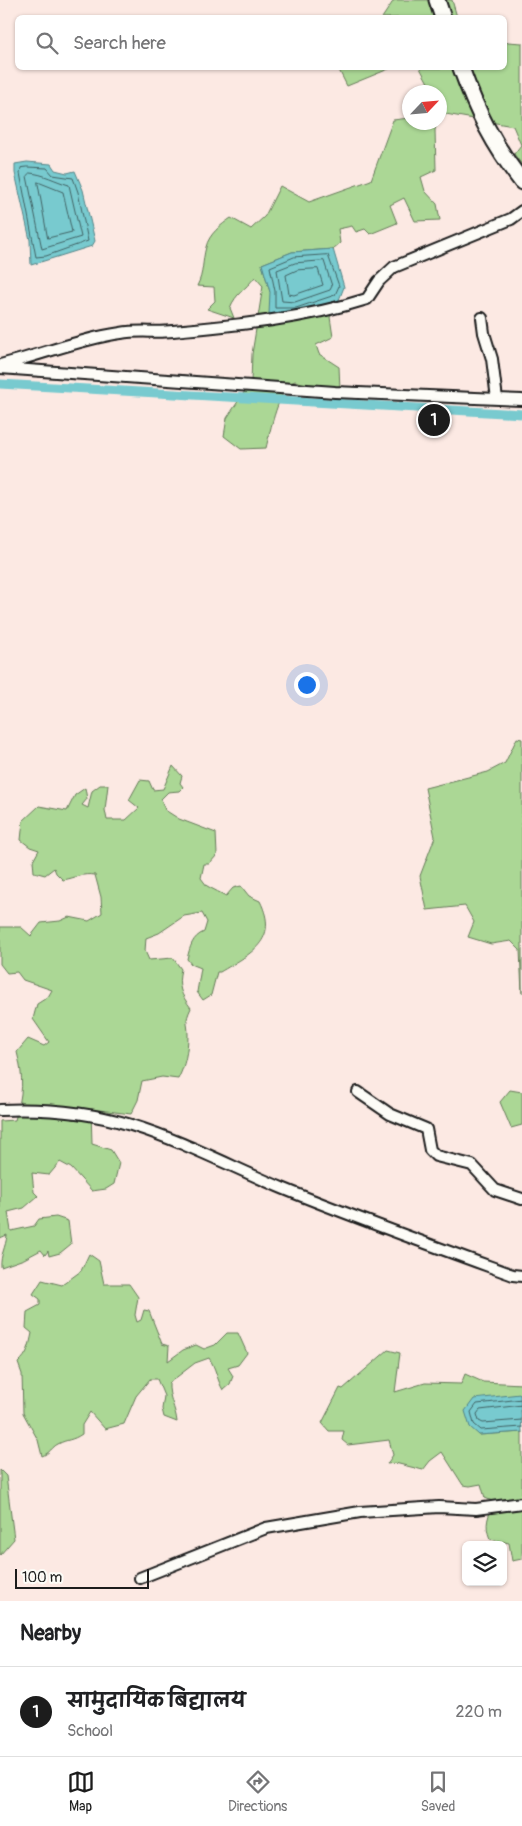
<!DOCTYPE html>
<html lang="en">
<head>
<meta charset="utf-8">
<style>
	body { margin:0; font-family:Pangolin,"Playpen Sans Deva",sans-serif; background:#f6f6f6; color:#202124 }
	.controls { position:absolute; right:15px; bottom:15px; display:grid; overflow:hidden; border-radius:8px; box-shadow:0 1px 4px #0004 }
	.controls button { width:45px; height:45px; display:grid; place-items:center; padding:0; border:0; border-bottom:1px solid #e0e0e0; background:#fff; color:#202124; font:25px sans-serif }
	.compass { position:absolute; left:402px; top:85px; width:45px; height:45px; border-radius:50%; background:#fff; box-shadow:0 1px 4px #0004; rotate:64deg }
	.scale { position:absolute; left:15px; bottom:12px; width:134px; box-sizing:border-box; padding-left:5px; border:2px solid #1c1c1c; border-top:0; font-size:14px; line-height:18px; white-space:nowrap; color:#1c1c1c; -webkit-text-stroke:4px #fdfcf7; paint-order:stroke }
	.you { position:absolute; left:306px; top:684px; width:18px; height:18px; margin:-12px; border:4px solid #fff; border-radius:50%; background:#1a73e8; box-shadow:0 0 0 8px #1a73e833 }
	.badge { display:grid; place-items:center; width:32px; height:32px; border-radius:50%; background:#1c1c1c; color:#fff; font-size:16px; font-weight:700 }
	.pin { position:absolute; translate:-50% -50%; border:2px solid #fff; box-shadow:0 1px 5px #0006 }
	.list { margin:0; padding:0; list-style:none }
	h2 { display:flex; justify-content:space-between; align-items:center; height:65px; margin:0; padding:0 20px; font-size:21px }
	h2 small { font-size:16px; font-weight:400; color:#757577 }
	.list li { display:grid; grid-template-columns:32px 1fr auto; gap:15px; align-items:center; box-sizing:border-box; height:90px; padding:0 20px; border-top:1px solid #e0e0e0 }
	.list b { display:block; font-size:19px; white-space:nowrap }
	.list p { margin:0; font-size:16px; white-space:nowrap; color:#757577 }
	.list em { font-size:16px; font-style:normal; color:#757577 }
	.icon { flex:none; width:28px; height:28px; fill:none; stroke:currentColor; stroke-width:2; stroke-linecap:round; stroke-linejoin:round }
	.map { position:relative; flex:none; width:522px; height:1601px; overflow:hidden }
	.search { position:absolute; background:#fff; box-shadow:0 1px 4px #0004; left:15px; right:15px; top:15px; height:55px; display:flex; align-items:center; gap:12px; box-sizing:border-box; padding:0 18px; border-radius:8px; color:#757577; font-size:19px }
	.sheet { height:155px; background:#fff }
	nav { display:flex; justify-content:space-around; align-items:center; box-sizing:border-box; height:70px; border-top:1px solid #e0e0e0; background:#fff; font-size:14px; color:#757577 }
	nav a { display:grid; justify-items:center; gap:2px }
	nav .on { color:#1c1c1c }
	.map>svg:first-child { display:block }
	.green { fill:#abd795; stroke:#647a58 }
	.water { fill:#78cacf; stroke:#538487 }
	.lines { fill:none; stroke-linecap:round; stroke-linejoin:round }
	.shore { stroke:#416264; stroke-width:1 }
	.canal { stroke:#78cacf; stroke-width:9 }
	.minor-casing { stroke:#1c1c1c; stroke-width:14 }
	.secondary-casing { stroke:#1c1c1c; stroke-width:19 }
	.minor { stroke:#fdfcf7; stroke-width:10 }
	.secondary { stroke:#fdfcf7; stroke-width:15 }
</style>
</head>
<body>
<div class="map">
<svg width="522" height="1601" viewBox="0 0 522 1601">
	<rect width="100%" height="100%" fill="#fce9e3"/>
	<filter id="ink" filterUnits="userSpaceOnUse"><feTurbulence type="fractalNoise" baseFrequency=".02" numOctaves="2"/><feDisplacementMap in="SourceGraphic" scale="10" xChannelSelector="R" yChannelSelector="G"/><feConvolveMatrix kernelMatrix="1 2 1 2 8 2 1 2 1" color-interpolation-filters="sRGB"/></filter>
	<g filter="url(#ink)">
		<path class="green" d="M394 0H452L457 17 382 18Z
			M508 42 522 43V165L514 154 521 145 513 126 440 113V92H433L420 68H504L505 45Z
			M338 68H391L347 86Z
			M409 118 410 122 437 123 435 130 436 170 421 177 425 191 437 204 440 220 415 221 404 198 390 205 397 223 370 234 365 229 356 232 352 226 338 229 340 243 333 249 292 252 262 264 270 292 297 313 339 300 335 313 330 317 333 337 316 345 319 354 339 367 340 389H322L295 381C279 386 270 432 266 448L241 449 224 436 227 418 251 382 252 354 263 286 255 277C245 290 236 293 230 308L234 318 207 309 215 301 214 287 197 286C204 273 202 261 206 247 209 234 221 225 231 218L251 229 265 216 280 186 309 202 371 180 393 120Z
			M517 738 522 739V993L520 950 511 941 491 944 468 937 474 922 465 906 427 910 420 876 435 837 425 788 488 772 505 763Z
			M173 766 182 776 180 783 183 787 179 791 168 792 161 799 165 810 179 819 216 833 217 855 209 864H204L201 878 207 886 226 896 233 888 241 886 249 896 260 901C280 941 250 954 220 972H217L211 995 203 1000 197 992 201 968 191 964 187 959C190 947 192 937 204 932L207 922 202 913 184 916 159 933 146 938 145 951 149 960 173 958 181 969C177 986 181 995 191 1008 184 1023 188 1021 188 1035 188 1050 185 1066 178 1079L162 1077 142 1081 138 1100 131 1114 91 1109 92 1144 111 1150 119 1163 114 1184 106 1189 92 1191 71 1168 60 1162 49 1175 32 1173 34 1192 38 1196 24 1208 8 1212 11 1231 34 1226 39 1219 56 1217 68 1221 71 1244 60 1253 49 1256 48 1251 45 1255 41 1250 24 1259 1 1267C0 1255 6 1247 7 1235L0 1238V1121L15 1120C23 1093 24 1080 17 1052L28 1039 44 1046 49 1042 33 1019 37 1004 48 997 52 990 23 980 17 972 7 973 0 964V927H21L31 936 41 923 60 921 69 917 89 921 102 913 101 897 95 875C82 873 75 878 63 880L56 873 54 868 45 875 34 872 33 861 39 850 30 847 21 840 23 821 39 806 67 811 75 795 85 788 87 799 82 805 88 808 92 791 100 785H108L105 810 107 820H126L139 808 129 800 140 780 149 781 153 790 163 789Z
			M510 1090 522 1092V1125L511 1128 500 1102Z
			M89 1254 99 1261 104 1284H129L138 1297 135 1315 137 1322 141 1320 144 1310 149 1311 162 1344 169 1346 168 1361 183 1350 196 1345 204 1349 215 1345 227 1333H238L247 1353 238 1365 228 1368 233 1376 230 1384 223 1390C217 1380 216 1368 209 1358L195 1363 169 1383C168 1397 176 1409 177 1422L164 1417 162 1409 164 1396 157 1379H150L136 1396 124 1424 105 1429 90 1412 82 1425V1434C72 1441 67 1439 58 1444 52 1447 50 1453 42 1456L38 1440 23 1413 22 1374 18 1363C28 1354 29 1347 32 1333L26 1328 27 1312 40 1305V1299L33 1294 42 1280 62 1285 81 1271Z
			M388 1350 400 1353 395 1392 425 1383 461 1384 465 1374 483 1382 522 1384V1394L479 1435 522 1432V1559L512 1561 509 1543 490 1539C484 1524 488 1516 495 1502L485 1498 481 1484 470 1486 463 1485 442 1452 430 1461 423 1470 395 1463 387 1464 393 1455 389 1440 348 1445 342 1440 344 1431H329L322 1423 340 1388 343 1389Z
			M0 1470 6 1476 14 1539 0 1555Z"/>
		<path class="water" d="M27 162 51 164 55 170 67 173 75 171 83 190 95 241 92 246 31 265 30 240 15 173V164Z
			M333 249 344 287 339 300 297 313 269 314 270 292 262 264 292 252Z
			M520 1394 522 1432 479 1435 470 1427 465 1411 474 1399Z"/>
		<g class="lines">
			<path class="shore" d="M27 167 47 168 53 175 73 178 78 192 88 241 46 256 36 257 20 173 21 168Z
				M30 173C44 174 55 181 69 185L81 237 42 249 27 176Z
				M38 182 63 192 72 232 48 238Z
				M328 255 339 286 335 295 296 308H275V291L270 267 294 257Z
				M324 261 332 286 330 290 295 302 282 301 277 270 295 263Z
				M318 269 323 285 294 295 289 294 286 275 297 270Z
				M522 1399 477 1404 471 1412 474 1424 481 1430 522 1427
				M522 1405 480 1410 477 1414 479 1421 483 1423 522 1420"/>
			<path class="canal" d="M0 384 522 414"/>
			<defs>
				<path id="minor" d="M482 318 484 333 492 359 497 399
					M0 365C41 355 79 339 121 333 138 330 156 333 173 331 239 325 304 319 367 299L379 281 394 267 511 219 522 211
					M0 368 335 392 522 400
					M358 1092 390 1114 426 1129 430 1150 436 1156 472 1165 495 1190 522 1199
					M0 1110C44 1108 89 1112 131 1125 183 1141 232 1167 282 1188 358 1219 436 1247 513 1275L522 1276
					M140 1578 266 1528 360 1512 439 1507 476 1509 522 1503"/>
				<path id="secondary" d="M437 0 443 18
					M461 68C477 112 493 144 522 182"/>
			</defs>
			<use href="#minor" class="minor-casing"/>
			<use href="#secondary" class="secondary-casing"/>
			<use href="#minor" class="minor"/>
			<use href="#secondary" class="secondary"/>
		</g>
	</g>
</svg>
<div class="controls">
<button><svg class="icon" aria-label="layers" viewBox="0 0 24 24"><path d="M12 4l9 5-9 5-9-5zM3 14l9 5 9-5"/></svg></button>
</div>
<svg class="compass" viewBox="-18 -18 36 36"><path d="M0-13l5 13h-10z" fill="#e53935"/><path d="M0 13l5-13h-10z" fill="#757577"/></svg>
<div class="scale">100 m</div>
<div class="you"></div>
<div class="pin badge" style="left:434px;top:420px">1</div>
<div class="search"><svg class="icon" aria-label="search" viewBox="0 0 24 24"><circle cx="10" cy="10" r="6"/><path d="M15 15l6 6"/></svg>Search here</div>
</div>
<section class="sheet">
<h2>Nearby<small></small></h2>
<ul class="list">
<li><span class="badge">1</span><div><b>सामुदायिक बिद्यालय</b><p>School</p></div><em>220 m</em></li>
</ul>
</section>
<nav>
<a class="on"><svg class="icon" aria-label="map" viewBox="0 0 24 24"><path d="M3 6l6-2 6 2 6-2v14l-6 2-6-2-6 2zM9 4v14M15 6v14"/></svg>Map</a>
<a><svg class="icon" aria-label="directions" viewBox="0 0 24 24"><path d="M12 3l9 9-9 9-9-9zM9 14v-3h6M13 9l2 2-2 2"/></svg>Directions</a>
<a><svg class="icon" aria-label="saved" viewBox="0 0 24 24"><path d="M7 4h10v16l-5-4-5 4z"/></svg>Saved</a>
</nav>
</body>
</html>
